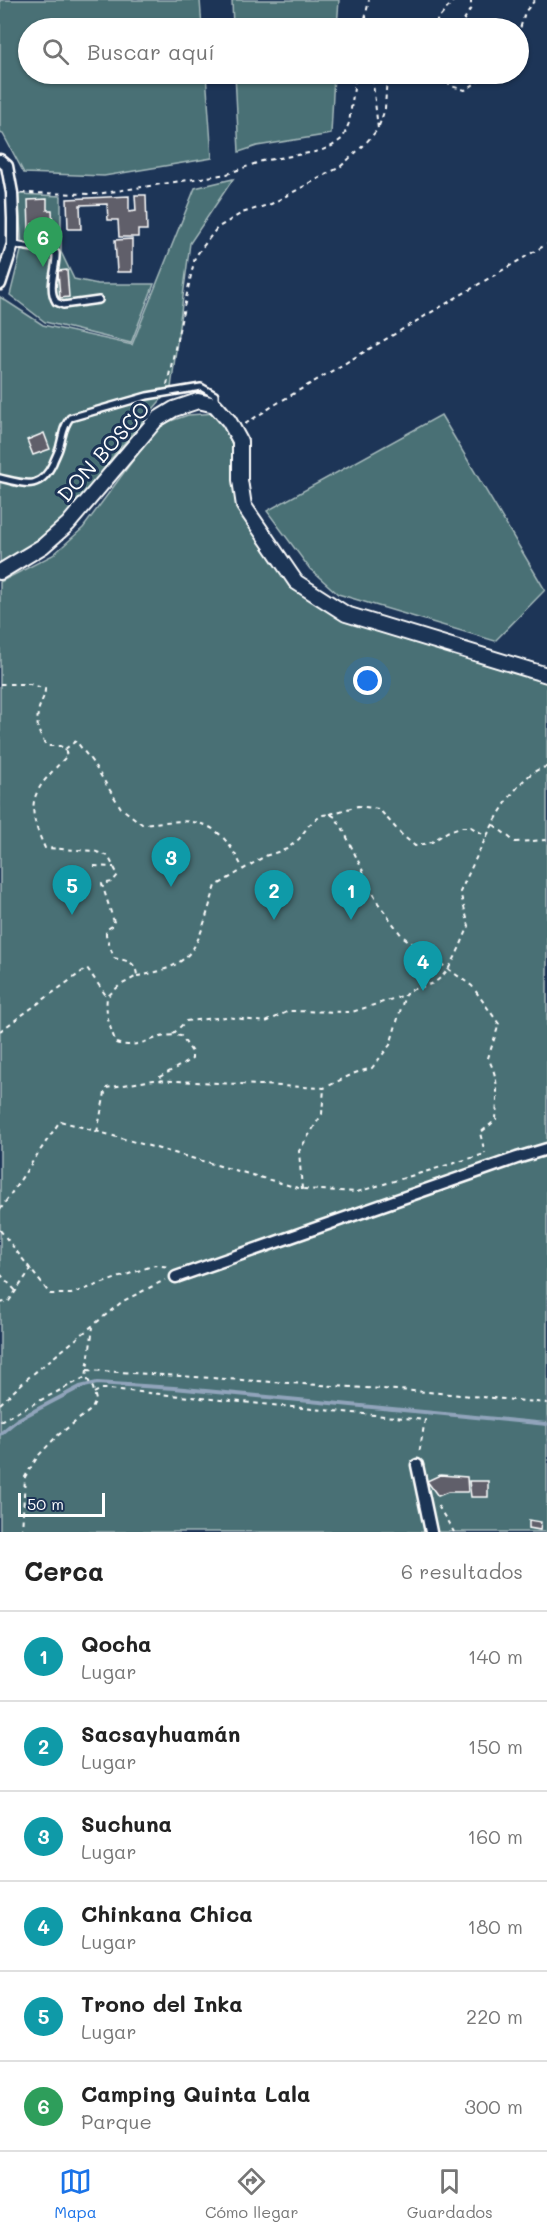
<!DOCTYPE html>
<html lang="es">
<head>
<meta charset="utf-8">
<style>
	body { margin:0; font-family:Mali,sans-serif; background:#f6f6f6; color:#222 }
	.scale { position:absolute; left:18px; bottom:15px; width:87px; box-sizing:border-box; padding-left:6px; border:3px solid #fff; border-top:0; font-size:16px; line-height:21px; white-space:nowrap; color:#fff; -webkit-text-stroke:4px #1d3557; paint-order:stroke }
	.you { position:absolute; left:368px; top:681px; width:21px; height:21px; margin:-15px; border:4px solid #fff; border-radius:50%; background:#1a73e8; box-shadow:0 0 0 9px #1a73e833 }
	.badge { display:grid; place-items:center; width:39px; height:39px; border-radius:50%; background:#1a73e8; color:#fff; font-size:20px; font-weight:700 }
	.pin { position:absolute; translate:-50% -50px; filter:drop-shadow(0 2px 3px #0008) }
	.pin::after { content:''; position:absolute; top:32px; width:21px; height:18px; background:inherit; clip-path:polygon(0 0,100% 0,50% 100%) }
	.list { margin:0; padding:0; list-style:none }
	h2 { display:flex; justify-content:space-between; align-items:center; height:78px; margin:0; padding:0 24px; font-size:26px }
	h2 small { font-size:20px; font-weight:400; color:#767676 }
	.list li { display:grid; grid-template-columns:39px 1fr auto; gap:18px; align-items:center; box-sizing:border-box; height:90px; padding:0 24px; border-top:2px solid #e0e0e0 }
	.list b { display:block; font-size:22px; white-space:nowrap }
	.list p { margin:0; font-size:20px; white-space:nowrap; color:#767676 }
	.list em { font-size:20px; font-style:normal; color:#767676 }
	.icon { flex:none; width:33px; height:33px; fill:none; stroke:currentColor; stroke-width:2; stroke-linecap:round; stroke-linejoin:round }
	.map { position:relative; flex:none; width:547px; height:1532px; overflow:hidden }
	.search { position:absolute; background:#fff; box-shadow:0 2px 4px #0004; left:18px; right:18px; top:18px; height:66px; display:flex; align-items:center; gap:15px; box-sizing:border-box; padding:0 21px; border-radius:33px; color:#767676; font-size:22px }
	.sheet { height:618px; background:#fff }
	nav { display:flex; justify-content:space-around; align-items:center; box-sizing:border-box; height:84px; border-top:2px solid #e0e0e0; background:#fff; font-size:16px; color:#767676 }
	nav a { display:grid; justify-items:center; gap:3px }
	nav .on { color:#1a73e8 }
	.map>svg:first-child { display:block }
	.green { fill:#487075; stroke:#a4b8ba; stroke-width:1.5 }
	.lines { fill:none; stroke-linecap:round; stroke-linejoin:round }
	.stream { stroke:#91a4bb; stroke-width:4 }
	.building { fill:#615f6b; stroke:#fff; stroke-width:1.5 }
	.lane-casing { stroke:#fff; stroke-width:10 }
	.street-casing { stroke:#fff; stroke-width:15 }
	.secondary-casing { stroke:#fff; stroke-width:18 }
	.path { stroke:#fff; stroke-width:2; stroke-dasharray:4.5 4.5; stroke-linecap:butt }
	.lane { stroke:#1d3557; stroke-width:5 }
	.street { stroke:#1d3557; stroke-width:10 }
	.secondary { stroke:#1d3557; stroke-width:14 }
	.labels { text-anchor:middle; stroke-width:6; stroke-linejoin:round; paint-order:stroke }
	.street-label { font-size:21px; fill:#fff; stroke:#1d3557 }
</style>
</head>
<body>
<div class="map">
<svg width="547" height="1532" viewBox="0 0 547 1532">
	<rect width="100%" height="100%" fill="#1d3557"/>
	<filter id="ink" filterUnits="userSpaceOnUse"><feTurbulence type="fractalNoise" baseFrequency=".0167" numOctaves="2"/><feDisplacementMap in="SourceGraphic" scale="12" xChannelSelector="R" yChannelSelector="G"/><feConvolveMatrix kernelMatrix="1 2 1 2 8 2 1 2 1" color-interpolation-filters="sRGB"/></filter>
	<g filter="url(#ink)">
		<path class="green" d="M0 0H200L202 28H28V74H206L212 158 104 176 24 173 3 134 0 133Z
			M232 0H339L337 28H233Z
			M235 74H334L331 134 257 146 239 152Z
			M233 179 190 243 171 388 114 455 79 503 32 549 0 568V297L43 325 132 345 195 188Z
			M18 194 61 196V252L74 279 98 284H154L131 343 45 322 10 295 22 247Z
			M217 413 242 466 253 524 294 582 346 614 547 678V1532H0V582L53 555 83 528 159 425 188 415Z
			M441 415 545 590 495 641 338 594 310 569 267 511Z"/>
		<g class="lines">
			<path class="stream" d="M0 1434 17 1420 80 1387 97 1383 174 1388 547 1424"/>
		</g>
		<path class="building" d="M135 195H146L147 230H138V237H119L118 220H108L107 204 80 205 81 229H68L67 199 129 196V212L136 211Z
			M47 199V210H52L53 229H40V224H32L33 230H29L28 200Z
			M132 239V272H117L115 240Z
			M67 270 69 297 60 298 58 271Z
			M44 433 50 449 33 455 27 440Z
			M440 1475 467 1477 468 1492H448L438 1496 427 1481Z
			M469 1481H488V1497H471Z
			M529 1520 541 1522 540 1530 529 1528Z"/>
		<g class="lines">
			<defs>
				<path id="lane" d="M13 244C28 249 42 247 56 253 57 269 47 287 56 302L63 305 99 300
					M0 478C25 484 40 491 53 463 55 457 59 451 60 445 63 434 63 427 70 418L147 396 201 387 215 395V404"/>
				<path id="street" d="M0 160 7 166 12 193 13 219V244L0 284
					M176 1277 517 1158 547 1149
					M417 1465 431 1532"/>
				<path id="secondary" d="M0 572 43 546 68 524 156 420 174 409 198 401 215 405 229 421 240 441V480L244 506 296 582 346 614 547 675"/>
			</defs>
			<use href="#lane" class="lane-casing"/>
			<use href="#street" class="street-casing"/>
			<use href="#secondary" class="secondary-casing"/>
			<path class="path" d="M366 16 367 28
				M363 28 369 0
				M427 28 436 22 454 0
				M459 28 471 8V0
				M518 36 525 12 535 0
				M441 74 451 86 465 90 490 74
				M379 126 385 109 387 74
				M21 193 97 194 227 174 262 161 320 151 332 146 343 138 349 123 356 74
				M167 385 195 257 217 228 242 213 271 204 340 167 364 145 378 129 372 74
				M245 424 276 404 547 244
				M0 684H30L45 689C45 698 39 704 38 713 36 726 39 736 47 746H60L65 749 67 756C33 791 23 801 45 848L94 851 108 856 118 875 112 882 102 884 114 922 112 926 106 930V935L114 958C127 961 136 961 137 976L119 986 107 997C105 1015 110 1027 116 1043 140 1051 158 1031 181 1036L192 1052V1059L156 1079
				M65 749 76 741 93 763 121 808 142 824C196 819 217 815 243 869
				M330 814 358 806 379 809 401 834 415 846 432 842 447 832 460 827H471L488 837
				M494 825 515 842 547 840
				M94 866 114 867
				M137 976C202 966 197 939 216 886L265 856 287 849 299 839 309 825 322 815 330 814 335 817 343 829 378 903 402 936 472 986 499 1024 488 1058C500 1081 497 1095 496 1120L480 1133 485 1153
				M0 1031 87 968 107 997
				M173 1034 186 1021 227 1017 266 1022 289 1011 352 1012 405 995
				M97 1132 106 1088 154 1080 324 1088 355 1073 372 1068 390 1045 405 995C414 986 425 988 435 982 453 970 460 945 469 926L460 892C475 862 511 771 547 767
				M302 1189 299 1151 322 1114 324 1088
				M0 1210 60 1121 302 1189 357 1192 485 1154
				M0 1230 50 1294H71L155 1265 169 1267
				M0 1274 16 1291
				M0 1303 9 1301 31 1269
				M87 1370 428 1392 547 1403
				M94 1393 101 1389H109L425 1420 419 1454
				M0 1404 28 1378 123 1301 165 1280
				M0 1421 86 1377 93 1327
				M438 1506 454 1532
				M22 1532 25 1477 38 1456 57 1436 92 1409 96 1400 93 1388 86 1377"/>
			<use href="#lane" class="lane"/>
			<use href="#street" class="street"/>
			<use href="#secondary" class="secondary"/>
		</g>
	</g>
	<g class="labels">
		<g class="street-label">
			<text transform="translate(104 452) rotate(-48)" y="7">DON BOSCO</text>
		</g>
	</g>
</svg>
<div class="scale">50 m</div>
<div class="you"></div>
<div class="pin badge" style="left:351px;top:920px;background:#0f9aa8">1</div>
<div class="pin badge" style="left:274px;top:920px;background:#0f9aa8">2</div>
<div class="pin badge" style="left:171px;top:887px;background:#0f9aa8">3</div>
<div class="pin badge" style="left:423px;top:991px;background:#0f9aa8">4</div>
<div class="pin badge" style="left:72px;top:915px;background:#0f9aa8">5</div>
<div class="pin badge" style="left:43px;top:267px;background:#2e9e5b">6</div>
<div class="search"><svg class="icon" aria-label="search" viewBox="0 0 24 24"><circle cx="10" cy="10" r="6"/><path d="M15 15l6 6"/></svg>Buscar aquí</div>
</div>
<section class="sheet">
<h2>Cerca<small>6 resultados</small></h2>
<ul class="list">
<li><span class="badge" style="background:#0f9aa8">1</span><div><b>Qocha</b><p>Lugar</p></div><em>140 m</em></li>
<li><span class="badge" style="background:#0f9aa8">2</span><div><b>Sacsayhuamán</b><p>Lugar</p></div><em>150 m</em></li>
<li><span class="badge" style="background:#0f9aa8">3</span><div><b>Suchuna</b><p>Lugar</p></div><em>160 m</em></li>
<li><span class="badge" style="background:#0f9aa8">4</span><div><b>Chinkana Chica</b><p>Lugar</p></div><em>180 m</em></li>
<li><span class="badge" style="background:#0f9aa8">5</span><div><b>Trono del Inka</b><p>Lugar</p></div><em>220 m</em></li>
<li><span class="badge" style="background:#2e9e5b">6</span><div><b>Camping Quinta Lala</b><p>Parque</p></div><em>300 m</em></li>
</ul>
</section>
<nav>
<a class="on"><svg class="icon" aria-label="map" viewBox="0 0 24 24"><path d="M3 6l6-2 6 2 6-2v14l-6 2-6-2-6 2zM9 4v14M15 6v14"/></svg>Mapa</a>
<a><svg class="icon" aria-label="directions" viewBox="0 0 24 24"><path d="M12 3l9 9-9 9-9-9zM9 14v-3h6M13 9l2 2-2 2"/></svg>Cómo llegar</a>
<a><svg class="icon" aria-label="saved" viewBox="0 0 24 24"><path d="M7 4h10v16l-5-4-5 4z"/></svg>Guardados</a>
</nav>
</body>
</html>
